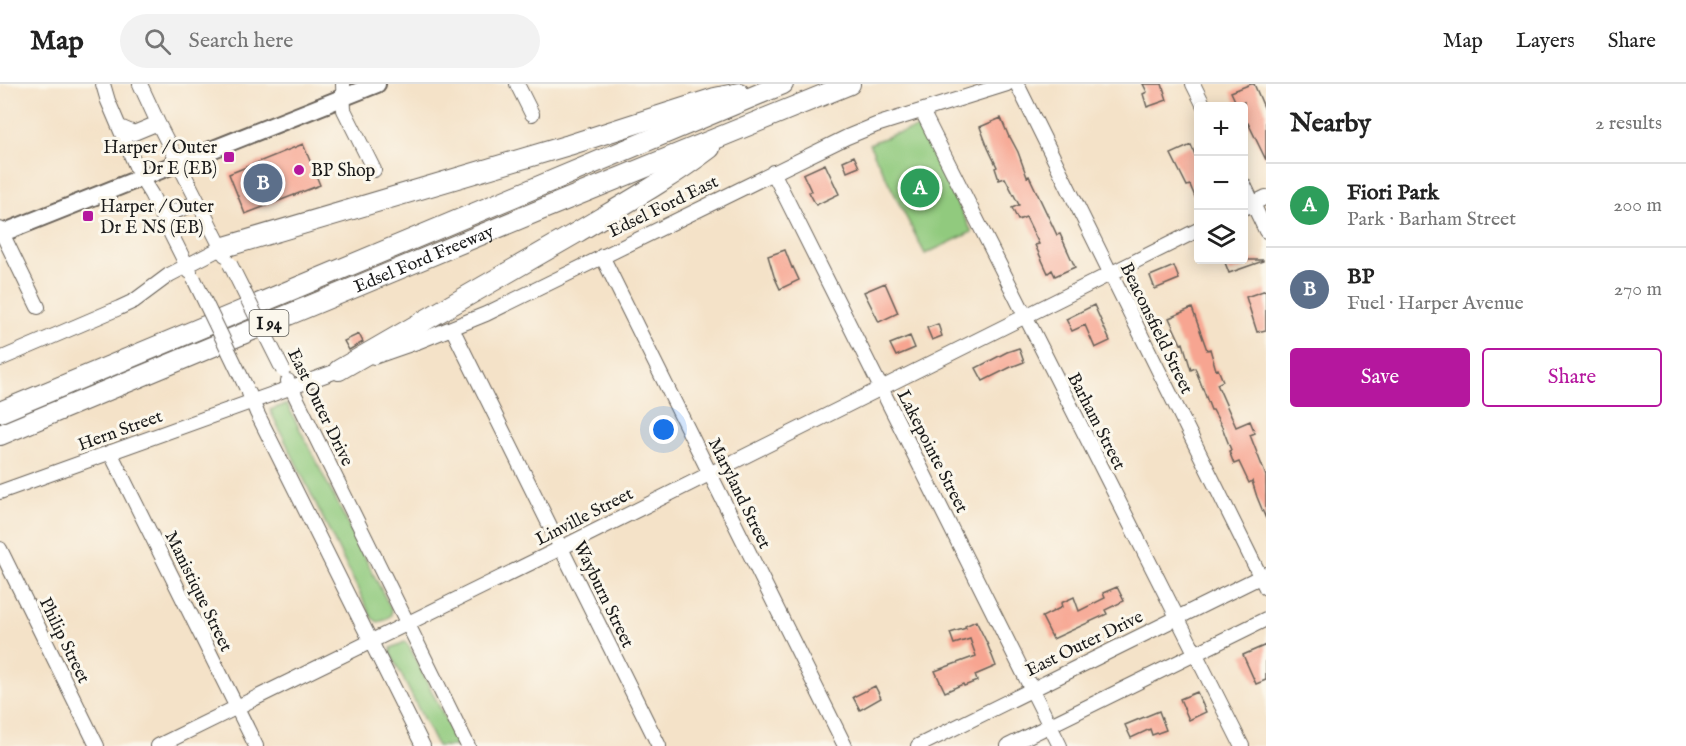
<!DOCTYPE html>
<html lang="en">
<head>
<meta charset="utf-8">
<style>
	body { margin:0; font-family:"IM FELL English",serif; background:#f2f2f2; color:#222 }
	.controls { position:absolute; right:18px; top:18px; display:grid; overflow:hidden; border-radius:6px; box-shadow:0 3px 15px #0003 }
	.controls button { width:54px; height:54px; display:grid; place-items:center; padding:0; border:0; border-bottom:2px solid #e0e0e0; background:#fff; color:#222; font:30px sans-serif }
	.you { position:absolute; left:664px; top:346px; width:21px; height:21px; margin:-15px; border:4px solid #fff; border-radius:50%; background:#1a73e8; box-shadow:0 0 0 9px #1a73e833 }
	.badge { display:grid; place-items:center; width:39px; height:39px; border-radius:50%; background:#b5179e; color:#fff; font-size:20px; font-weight:700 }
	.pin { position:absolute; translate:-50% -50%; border:3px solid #fff; box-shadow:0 2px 6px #0006 }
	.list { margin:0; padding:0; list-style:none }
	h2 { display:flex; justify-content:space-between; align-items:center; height:78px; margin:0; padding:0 24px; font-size:26px }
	h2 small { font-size:20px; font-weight:400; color:#767676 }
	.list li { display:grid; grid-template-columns:39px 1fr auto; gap:18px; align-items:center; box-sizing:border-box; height:84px; padding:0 24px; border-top:2px solid #e0e0e0 }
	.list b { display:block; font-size:22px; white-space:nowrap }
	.list p { margin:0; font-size:20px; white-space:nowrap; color:#767676 }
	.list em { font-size:20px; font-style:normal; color:#767676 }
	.actions { display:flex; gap:12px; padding:18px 24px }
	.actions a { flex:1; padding:14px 0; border:2px solid #b5179e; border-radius:6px; text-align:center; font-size:21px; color:#b5179e }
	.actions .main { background:#b5179e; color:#fff }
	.icon { flex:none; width:33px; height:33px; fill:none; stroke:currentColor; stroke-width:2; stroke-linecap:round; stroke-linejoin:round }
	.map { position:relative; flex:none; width:1266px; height:662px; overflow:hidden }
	header { display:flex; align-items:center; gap:36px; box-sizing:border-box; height:84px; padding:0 30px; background:#fff; border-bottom:2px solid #e0e0e0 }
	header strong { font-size:28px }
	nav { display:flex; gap:33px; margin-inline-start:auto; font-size:21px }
	.search { width:420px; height:54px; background:#f2f2f2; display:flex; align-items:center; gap:15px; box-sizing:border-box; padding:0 21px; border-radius:33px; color:#767676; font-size:22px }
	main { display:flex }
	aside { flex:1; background:#fff }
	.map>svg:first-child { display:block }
	.green { fill:#91ca7e; stroke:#56734d; stroke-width:1.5 }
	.building { fill:#f7a591 }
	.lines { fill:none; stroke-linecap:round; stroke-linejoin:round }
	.minor-casing { stroke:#686158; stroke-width:16 }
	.major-casing { stroke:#686158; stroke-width:20 }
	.highway-casing { stroke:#686158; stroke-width:22 }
	.minor { stroke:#fff; stroke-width:14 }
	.major { stroke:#fff; stroke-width:16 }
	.highway { stroke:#fff; stroke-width:20 }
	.minor-bridge-casing { stroke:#686158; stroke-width:16; stroke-linecap:butt }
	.minor-bridge { stroke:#fff; stroke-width:14 }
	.poi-dot { fill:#b5179e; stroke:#fbf7ec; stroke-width:2 }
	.labels { text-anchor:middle; stroke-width:6; stroke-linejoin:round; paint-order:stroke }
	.shield { fill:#fbf7ec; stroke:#5f5e5a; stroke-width:1.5 }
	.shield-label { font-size:16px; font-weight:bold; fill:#1c1c1c }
	.poi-label { font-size:18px; fill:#1c1c1c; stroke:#fbf7ec; text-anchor:start }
	.street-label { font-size:18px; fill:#1c1c1c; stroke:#fbf7ec }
</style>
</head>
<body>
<header>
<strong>Map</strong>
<div class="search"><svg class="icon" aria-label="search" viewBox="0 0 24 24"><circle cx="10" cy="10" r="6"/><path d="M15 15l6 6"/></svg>Search here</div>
<nav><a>Map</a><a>Layers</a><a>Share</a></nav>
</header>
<main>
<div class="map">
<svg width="1266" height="662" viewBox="0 0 1266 662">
	<rect width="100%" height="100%" fill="#fbf7ec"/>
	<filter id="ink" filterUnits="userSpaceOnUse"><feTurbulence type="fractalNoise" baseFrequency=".0167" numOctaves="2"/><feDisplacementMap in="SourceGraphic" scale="12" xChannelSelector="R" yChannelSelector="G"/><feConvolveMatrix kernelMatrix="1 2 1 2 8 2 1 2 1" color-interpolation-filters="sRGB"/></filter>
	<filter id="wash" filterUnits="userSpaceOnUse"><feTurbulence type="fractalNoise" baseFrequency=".008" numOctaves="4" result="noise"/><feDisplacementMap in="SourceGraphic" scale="24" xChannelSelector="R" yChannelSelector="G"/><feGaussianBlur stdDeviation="1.35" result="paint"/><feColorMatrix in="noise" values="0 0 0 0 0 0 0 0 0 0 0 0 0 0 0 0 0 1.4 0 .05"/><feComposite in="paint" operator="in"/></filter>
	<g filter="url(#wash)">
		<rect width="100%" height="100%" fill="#f4e2c8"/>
		<path class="green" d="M919 44 972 148 925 170 869 60 894 50Z
			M287 320 391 525V531L385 536 378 538 372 534 270 326Z
			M405 558 409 562 459 662H437L391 570V564Z"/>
		<g id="blocks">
			<path class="building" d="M1143 0H1162L1167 16 1147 23 1143 10 1147 8Z
				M1251 0H1254L1266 28V76L1248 39 1246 40 1244 33V18L1237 21 1231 8Z
				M1001 34 1009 53H1010L1018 68 1027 93 1029 92 1057 151 1060 150 1075 183 1055 192 1052 186 1048 189 1035 161 1039 160 1026 133 1018 136 1012 124 1019 121 1005 94 999 96 995 84 997 83 988 64 980 43Z
				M303 60 320 101 245 130 229 90Z
				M1191 61 1198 78V120L1190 101 1187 102 1171 70Z
				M854 72 859 83 847 88 843 77Z
				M825 80 839 110 816 121 809 108 811 107 803 90Z
				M785 166 792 184 793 183 799 196 780 205 774 192 768 172Z
				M1224 176H1263V177L1229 189Z
				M1174 182 1179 195 1155 205 1150 192Z
				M885 199 898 229 879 238 864 208Z
				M1266 206V246L1257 248 1246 213Z
				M1094 221 1110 257 1095 264 1085 241 1072 247 1066 235Z
				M1192 224 1207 266 1210 265 1216 286 1218 285 1223 297 1217 300 1236 343 1250 337 1255 349 1250 351 1266 392V435L1257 413 1252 397 1249 399 1239 378 1234 380 1229 367 1231 366 1222 343 1213 326H1211L1195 284 1191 286 1183 259 1181 260 1169 234Z
				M938 240 942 252 932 256 927 244Z
				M359 250 363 258 349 266 344 257Z
				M910 252 915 264 896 272 890 260Z
				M1019 264 1024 278 1011 283 983 297 976 284 1007 268Z
				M1117 503 1124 517 1105 526 1107 530 1053 555 1042 533 1062 523 1061 519 1074 513 1079 527 1105 514 1103 509Z
				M976 537 987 559 996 582 975 591 977 597 964 602 963 600 945 608 935 587 976 572 970 555 954 560 950 549 966 544 965 542Z
				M1266 561V596L1256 600 1243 571Z
				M875 602 881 614 860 626 853 613Z
				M1197 608 1206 628 1189 636 1180 615Z
				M1159 627 1166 646 1152 651 1150 645 1131 654 1125 641Z"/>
		</g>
	</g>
	<g filter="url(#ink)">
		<use href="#blocks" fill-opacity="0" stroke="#686158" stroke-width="1.5"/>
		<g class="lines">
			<defs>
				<path id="minor" d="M103 0 108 17 141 94 151 110 190 188
					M140 0 158 39 225 171
					M343 0 344 26 374 86
					M517 0 532 30
					M1017 0 1266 504
					M1193 0 1204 22
					M922 27 1242 662
					M120 43 134 49 158 39
					M773 88 1060 662
					M1244 101 1266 147
					M1244 124 1266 113
					M162 133 198 118
					M0 145 38 223
					M602 172 845 662
					M452 244 659 662
					M374 273 417 258 486 230 847 53 876 41 1007 0
					M0 275 119 224 134 217 169 191 221 164
					M288 297 468 662
					M249 309 257 329 423 662
					M110 368 256 662
					M0 408 348 283
					M0 465 97 662
					M158 662 561 464 1198 146
					M918 662 1266 490
					M1008 662 1266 535"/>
				<path id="major" d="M0 150 377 0"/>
				<g id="highway">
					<path d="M221 164 569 61 715 14 739 9"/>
					<path d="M339 286C418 240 497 195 576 149 621 122 668 96 710 64"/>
					<path d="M0 328 783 0"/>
					<path id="s1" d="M0 351 538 127 850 0"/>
				</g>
			</defs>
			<use href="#minor" class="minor-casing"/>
			<use href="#major" class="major-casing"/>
			<use href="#highway" class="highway-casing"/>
			<use href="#minor" class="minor"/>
			<use href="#major" class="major"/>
			<use href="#highway" class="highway"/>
			<defs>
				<path id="minor-bridge" d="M230 180 283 286
					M194 195 246 303"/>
			</defs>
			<use href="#minor-bridge" class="minor-bridge-casing"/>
			<use href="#minor-bridge" class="minor-bridge"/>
		</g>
	</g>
	<g class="poi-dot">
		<rect x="223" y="67" width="12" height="12" rx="3"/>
		<circle cx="299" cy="86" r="6"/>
		<rect x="82" y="126" width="12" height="12" rx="3"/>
	</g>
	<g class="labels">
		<rect class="shield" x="249.5" y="226" width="39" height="26" rx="4.5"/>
		<g class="shield-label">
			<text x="269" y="245">I 94</text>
		</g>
		<g class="poi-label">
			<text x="217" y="69" text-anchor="end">Harper / Outer<tspan x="217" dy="21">Dr E (EB)</tspan></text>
			<text x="311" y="92">BP Shop</text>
			<text x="100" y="128">Harper / Outer<tspan x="100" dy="21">Dr E NS (EB)</tspan></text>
		</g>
		<g class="street-label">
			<text transform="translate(663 122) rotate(-26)" y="6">Edsel Ford East</text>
			<text dy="6" stroke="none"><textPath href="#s1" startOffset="459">Edsel Ford Freeway</textPath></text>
			<text transform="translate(1157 244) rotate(64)" y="6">Beaconsfield Street</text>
			<text transform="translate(321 323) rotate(64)" y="6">East Outer Drive</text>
			<text transform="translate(1097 337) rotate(63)" y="6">Barham Street</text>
			<text transform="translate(120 346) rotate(-20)" y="6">Hern Street</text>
			<text transform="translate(933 367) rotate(63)" y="6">Lakepointe Street</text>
			<text transform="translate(740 409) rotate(64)" y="6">Maryland Street</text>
			<text transform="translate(584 432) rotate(-27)" y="6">Linville Street</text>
			<text transform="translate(199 507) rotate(64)" y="6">Manistique Street</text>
			<text transform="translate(604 510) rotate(64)" y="6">Wayburn Street</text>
			<text transform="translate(65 556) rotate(64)" y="6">Philip Street</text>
			<text transform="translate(1084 559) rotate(-26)" y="6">East Outer Drive</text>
		</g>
	</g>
</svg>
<div class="controls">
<button>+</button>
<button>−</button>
<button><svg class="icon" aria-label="layers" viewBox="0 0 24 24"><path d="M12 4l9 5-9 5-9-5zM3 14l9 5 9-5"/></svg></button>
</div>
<div class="you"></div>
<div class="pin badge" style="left:920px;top:104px;background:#2e9e5b">A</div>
<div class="pin badge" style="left:263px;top:99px;background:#5c6f8a">B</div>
</div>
<aside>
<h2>Nearby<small>2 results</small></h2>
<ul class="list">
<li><span class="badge" style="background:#2e9e5b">A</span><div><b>Fiori Park</b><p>Park · Barham Street</p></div><em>200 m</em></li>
<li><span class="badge" style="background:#5c6f8a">B</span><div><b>BP</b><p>Fuel · Harper Avenue</p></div><em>270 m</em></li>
</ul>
<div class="actions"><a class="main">Save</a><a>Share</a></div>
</aside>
</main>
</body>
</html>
